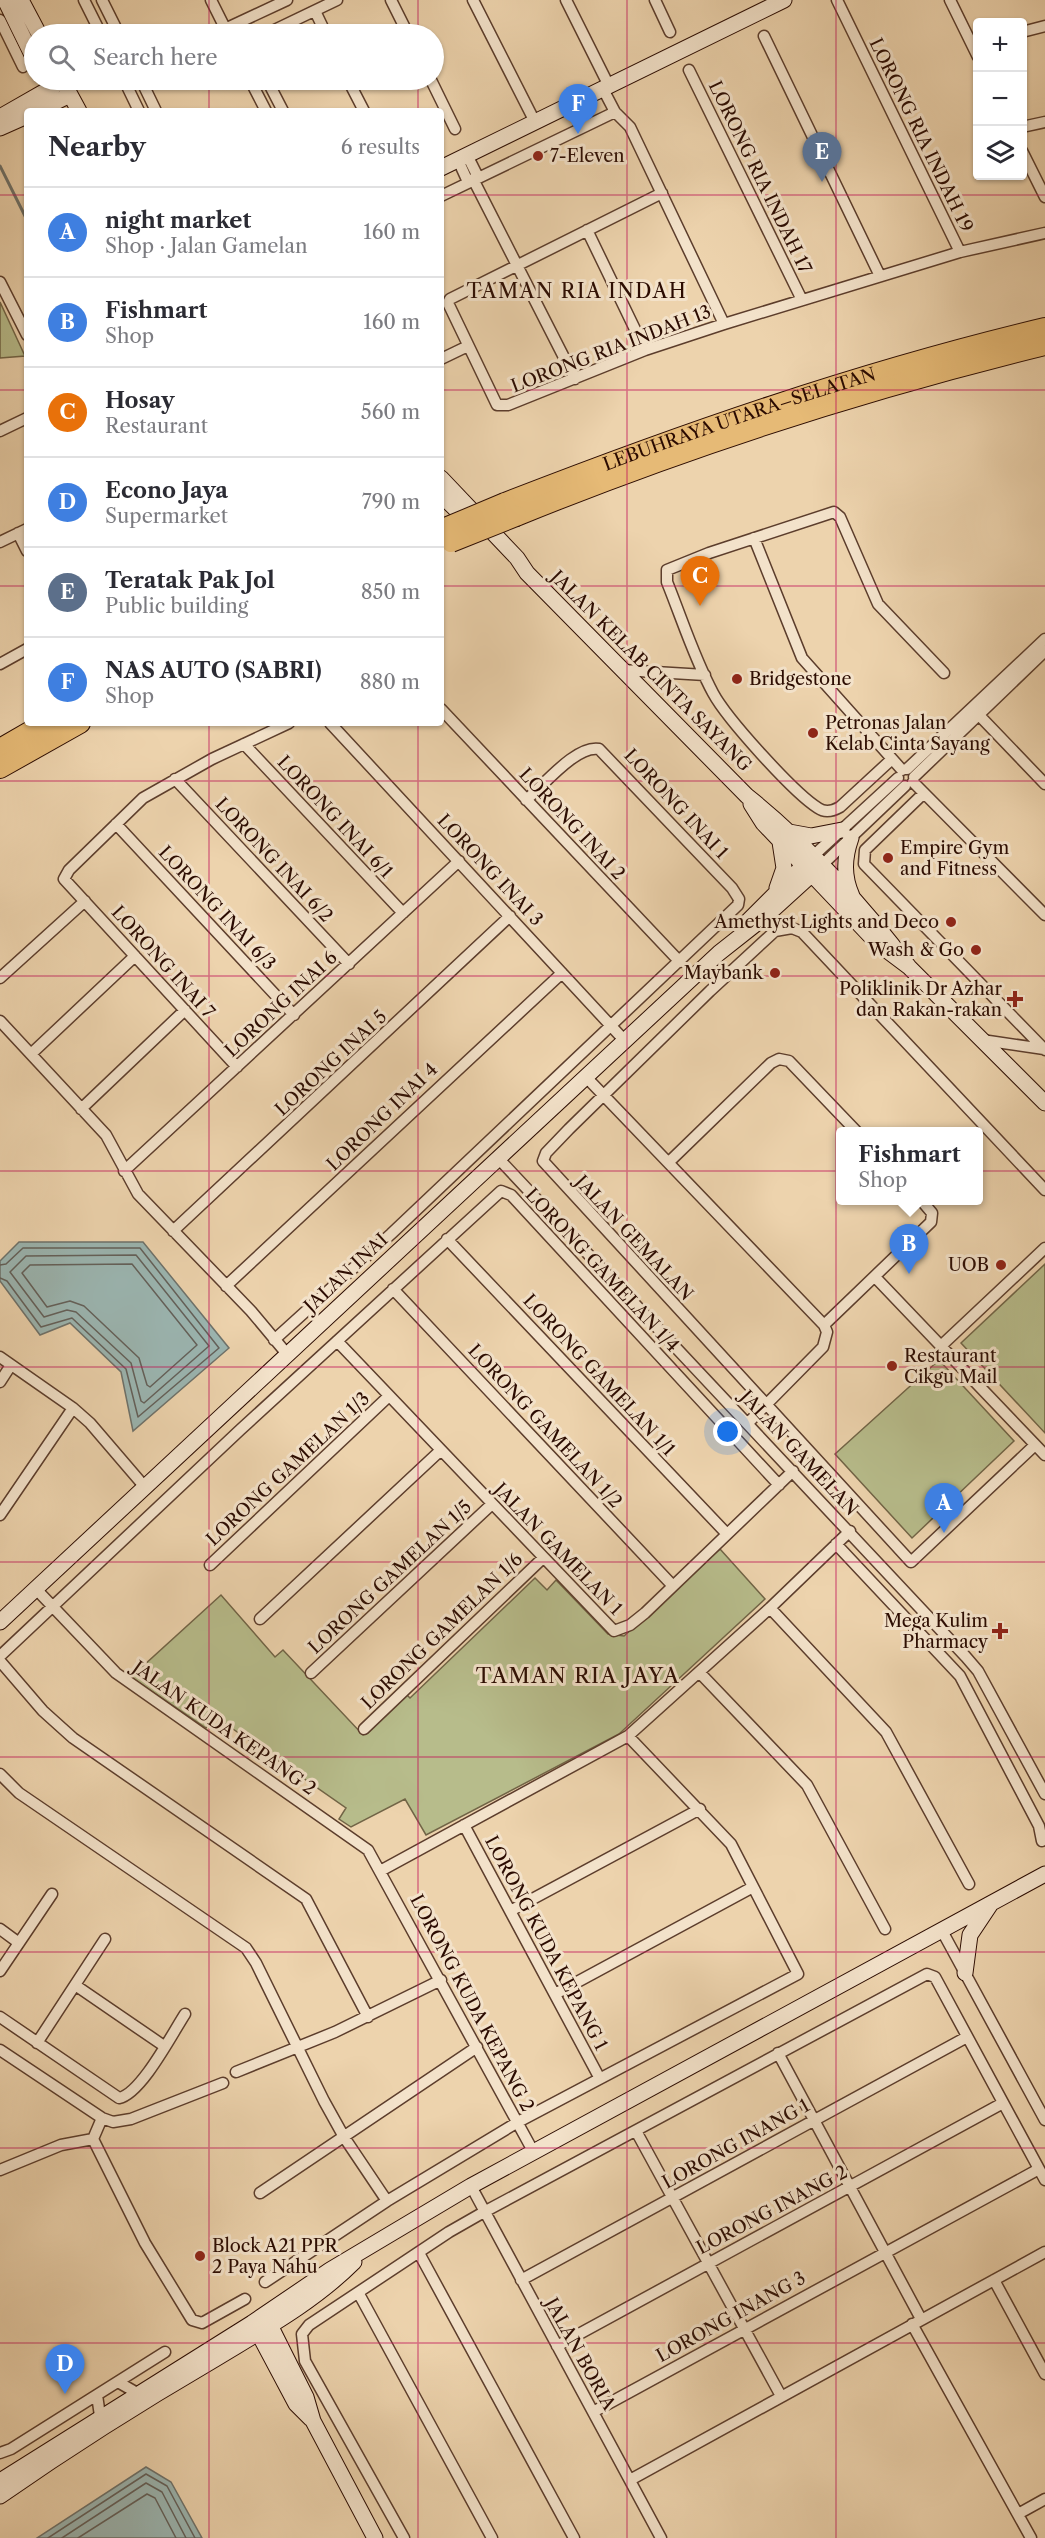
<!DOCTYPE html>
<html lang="en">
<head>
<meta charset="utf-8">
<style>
	body { margin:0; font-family:"Libre Caslon Text",serif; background:#f7f7f7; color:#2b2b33 }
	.controls { position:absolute; right:18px; top:18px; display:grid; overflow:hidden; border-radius:6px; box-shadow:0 2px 4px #0004 }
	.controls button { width:54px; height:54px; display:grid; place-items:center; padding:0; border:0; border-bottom:2px solid #e1e1e2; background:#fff; color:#2b2b33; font:30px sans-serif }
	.you { position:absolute; left:728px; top:1432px; width:21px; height:21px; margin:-15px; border:4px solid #fff; border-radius:50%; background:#1a73e8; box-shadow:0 0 0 9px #1a73e833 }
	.badge { display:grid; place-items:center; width:39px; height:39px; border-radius:50%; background:#7c3aed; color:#fff; font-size:20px; font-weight:700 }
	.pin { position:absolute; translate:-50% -50px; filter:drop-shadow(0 2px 3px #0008) }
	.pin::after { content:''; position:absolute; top:32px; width:21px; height:18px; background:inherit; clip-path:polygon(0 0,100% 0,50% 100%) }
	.popup { position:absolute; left:836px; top:1127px; width:147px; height:78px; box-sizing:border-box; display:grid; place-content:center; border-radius:6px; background:#fff; filter:drop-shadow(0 2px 4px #0005); font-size:20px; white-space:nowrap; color:#7c7c81 }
	.popup b { font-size:22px; color:#2b2b33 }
	.popup::after { content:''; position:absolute; left:50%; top:100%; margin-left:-12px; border:12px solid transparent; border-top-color:#fff }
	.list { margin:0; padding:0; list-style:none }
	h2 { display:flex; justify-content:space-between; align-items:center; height:78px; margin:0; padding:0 24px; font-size:26px }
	h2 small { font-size:20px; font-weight:400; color:#7c7c81 }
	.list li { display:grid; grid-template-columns:39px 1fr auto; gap:18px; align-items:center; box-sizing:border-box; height:90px; padding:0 24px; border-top:2px solid #e1e1e2 }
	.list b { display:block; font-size:22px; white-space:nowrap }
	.list p { margin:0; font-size:20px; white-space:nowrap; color:#7c7c81 }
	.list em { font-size:20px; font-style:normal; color:#7c7c81 }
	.icon { flex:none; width:33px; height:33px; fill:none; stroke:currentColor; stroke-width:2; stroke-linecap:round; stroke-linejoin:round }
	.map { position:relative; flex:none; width:1045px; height:2538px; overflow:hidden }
	.search { position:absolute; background:#fff; box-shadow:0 2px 4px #0004; left:24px; top:24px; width:420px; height:66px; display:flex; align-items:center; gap:15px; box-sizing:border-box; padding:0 21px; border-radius:33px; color:#7c7c81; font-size:22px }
	.panel { position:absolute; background:#fff; box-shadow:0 2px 4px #0004; left:24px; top:108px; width:420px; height:618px; border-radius:6px }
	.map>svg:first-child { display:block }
	.green { fill:#b7bc8b; stroke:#716446; stroke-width:1.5 }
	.water { fill:#9bb6b2; stroke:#6e726b; stroke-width:1.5 }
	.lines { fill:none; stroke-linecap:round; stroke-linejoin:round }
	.shore { stroke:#63605a; stroke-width:1.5 }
	.stream { stroke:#6e726b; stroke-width:3 }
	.street-casing { stroke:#5c3d2c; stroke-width:13 }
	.secondary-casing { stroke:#2b0b01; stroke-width:17 }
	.highway-casing { stroke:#2b0b01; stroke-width:22 }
	.street { stroke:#f3e2ca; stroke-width:10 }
	.secondary { stroke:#f3e2ca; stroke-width:15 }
	.highway { stroke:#e6ba76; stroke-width:20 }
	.highway-bridge-casing { stroke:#2b0b01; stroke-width:22; stroke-linecap:butt }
	.highway-bridge { stroke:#e6ba76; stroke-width:20 }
	.grid { fill:none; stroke:#c2185b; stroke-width:1.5; stroke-opacity:0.55 }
	.poi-dot { fill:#8f2418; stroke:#f3e2ca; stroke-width:2 }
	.labels { text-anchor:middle; stroke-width:6; stroke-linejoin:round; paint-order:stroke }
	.street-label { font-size:18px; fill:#2b0b01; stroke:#f3e2ca }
	.poi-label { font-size:18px; fill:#2b0b01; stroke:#f3e2ca; text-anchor:start }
	.neighbourhood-label { font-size:20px; letter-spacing:1.5px; fill:#2b0b01; stroke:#f3e2ca }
	.quarter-label { font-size:21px; letter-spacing:1.5px; fill:#2b0b01; stroke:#f3e2ca }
</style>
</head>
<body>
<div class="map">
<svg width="1045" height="2538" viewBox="0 0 1045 2538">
	<rect width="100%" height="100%" fill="#edd3ad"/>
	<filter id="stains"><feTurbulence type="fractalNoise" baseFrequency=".00333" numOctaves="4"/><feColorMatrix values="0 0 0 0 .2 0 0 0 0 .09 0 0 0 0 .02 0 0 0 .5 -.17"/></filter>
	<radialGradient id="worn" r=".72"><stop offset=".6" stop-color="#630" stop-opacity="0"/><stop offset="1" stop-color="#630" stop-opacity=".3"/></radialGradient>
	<path class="green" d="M0 302 25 356 0 358Z
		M1045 1264V1433L961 1343Z
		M939 1360 1014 1441 912 1538 835 1454Z
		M720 1549 765 1599 619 1734 426 1835 405 1799 351 1827 339 1819 346 1808 213 1715 206 1728 131 1677 221 1595 275 1657 283 1650 363 1735 406 1694 410 1698 535 1578 547 1590 556 1580 608 1634 624 1636Z"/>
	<path class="water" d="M19 1242H143L229 1348 133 1431 121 1372 70 1323 40 1335 0 1281V1261Z
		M146 2467 171 2482 202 2538H37Z"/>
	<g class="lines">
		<path class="shore" d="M136 1255 209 1346 144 1403 141 1401 131 1363 76 1312 67 1310 44 1317 10 1272 26 1256Z
			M132 1264 197 1345 150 1387 147 1385 139 1358 84 1306 70 1301 47 1307 22 1273 30 1265Z
			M0 1265 6 1264 23 1248H140L219 1348 138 1417 126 1369 72 1318 41 1327 7 1281 0 1278
			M48 2538 146 2474 167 2486 195 2538
			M62 2538 146 2483 162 2492 186 2538
			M78 2538 147 2494 155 2498 176 2538"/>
		<path class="stream" d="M0 166 27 220"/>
		<defs>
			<path id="street" d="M84 0 101 34
				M102 0 119 34
				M211 0 228 34
				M391 0 408 34
				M473 0 535 122
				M566 0 609 86
				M655 0 670 32
				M837 0 960 252
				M950 0 978 57
				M315 11 326 34
				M0 20 23 67
				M225 29 287 0
				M1022 32 1045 26
				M266 34 337 0
				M764 36 880 276
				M689 70 802 300
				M124 80 139 111
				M141 80 156 111
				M250 80 266 111
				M267 80 283 111
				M348 80 364 111
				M431 80 455 129
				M603 89 615 112 630 127 724 324
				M1022 127 1045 122
				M1022 151 1045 197
				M467 155 478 177
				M458 160 468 182
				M473 179 575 379
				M662 193 450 299 448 303 497 405H508L645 350 724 324 960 252 1045 233
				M441 196 615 112
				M587 230 645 350
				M0 282 27 335
				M441 359 468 346
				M0 431 27 418
				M18 533 27 551
				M754 538 802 658 902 770
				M0 542 27 529
				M0 664 27 649
				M622 670 705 675
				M441 709 680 962
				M975 711 1045 784
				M330 723 625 1041
				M244 744 403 913
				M892 759 840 807C833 811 825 813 818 808 794 793 727 719 713 693 694 658 682 619 667 582V570L709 553 834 512 840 517 878 604 944 673
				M907 769 1045 639
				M914 777 1045 651
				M175 779 349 964
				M913 782 1045 915
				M924 793 865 850 864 864 1045 1050
				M116 824 294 1015
				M812 857 898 778
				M821 866 905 786
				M0 978 85 901
				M0 1021 106 1135 138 1194 251 1311 287 1354
				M982 1040 1044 1049
				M31 1054 135 956
				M237 1067 64 879 69 870 143 798 212 759 289 723
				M586 1077 824 1325 827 1332 823 1347 748 1423
				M81 1109 185 1010
				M498 1158 966 1657 978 1671 1045 1794
				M669 1162 771 1063 779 1059 789 1061 857 1132
				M124 1171 459 861
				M173 1231 510 916
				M447 1239 727 1534
				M875 1277 1045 1455
				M226 1286 562 973
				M393 1289 673 1586
				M824 1325 931 1222 932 1213 921 1200
				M274 1340 391 1234 738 905 739 899 732 888 599 749C576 745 544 785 526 800
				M337 1341 614 1631 630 1625 645 1613 793 1471
				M942 1345 1045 1248
				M0 1357 73 1408 90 1423 144 1486
				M0 1382 11 1365
				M1035 1445 911 1562 543 1161 546 1153 569 1129 710 991 775 931 792 928 802 932 1045 1190
				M0 1515 73 1408
				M836 1544 960 1676 1039 1826 1042 1841
				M210 1565 389 1396
				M35 1588 116 1673 368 1850 533 2151
				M770 1608 886 1732 969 1884
				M260 1619 441 1450
				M0 1656 240 1430 501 1191 511 1195 779 1485
				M0 1661 43 1711 73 1738 306 1899 368 2017
				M699 1672 807 1785 885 1929
				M311 1673 492 1504
				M364 1729 543 1558
				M0 1774 19 1793 246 1948 256 1963 324 2101 344 2137 387 2201
				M464 1825 599 2077
				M382 1870 628 1736 770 1608 850 1531
				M510 1911 700 1809
				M0 1929 19 1943
				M941 1929 1045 2120
				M0 1971 52 1894
				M75 1985 164 2046
				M555 1994 753 1887
				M0 2017 119 2098C141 2094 172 2034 185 2014
				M37 2043 105 1939
				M0 2050 102 2118 113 2122 131 2119 223 2083
				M778 2053 921 2319
				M236 2072 335 2032 441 1980
				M102 2118 93 2139 145 2243 192 2320 202 2323 245 2299
				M636 2131 781 2396
				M0 2170 61 2145 93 2139
				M471 2186 661 2538
				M260 2193 477 2047
				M419 2253 574 2538
				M521 2280 967 2037
				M994 2280 1045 2374
				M265 2282 387 2201 518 2122 798 1974 731 1844 628 1736
				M359 2294 492 2538
				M912 2324 1031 2538
				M557 2346 1003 2103
				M118 2382 137 2393
				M97 2395 100 2416
				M593 2412 1039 2169
				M0 2453 11 2449 165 2352
				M630 2480 1045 2252
				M1018 2514 1045 2499
				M404 2538 305 2361 302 2334 309 2325 449 2232 484 2212 927 1974 935 1977 1045 2180"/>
			<path id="secondary" d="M5 0 34 59
				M21 0 39 34
				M66 87 79 111
				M37 111 70 95
				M0 117 63 81
				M0 128 27 116
				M441 168 784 0
				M441 478 517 558 527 573 747 796C803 840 867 910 909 967
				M441 495 473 526
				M751 804 763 823 877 943 909 967 1045 1103
				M789 832 811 836 842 830
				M851 838C844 858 843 876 852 896
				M777 888 784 868 780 842
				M743 926 809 860
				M0 1622 719 953 766 916 821 866
				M965 1973 970 1935 990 1905
				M266 2317 306 2397 313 2421 375 2538
				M254 2325 296 2404 311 2419
				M0 2481 252 2323 330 2270 471 2186 1045 1874
				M0 2496C69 2448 140 2403 212 2361 261 2331 313 2303 354 2262"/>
			<g id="highway">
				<path id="s1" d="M505 503C682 434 860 372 1045 328"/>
				<path d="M516 516C688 446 865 389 1045 345"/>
				<path d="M0 749 45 723"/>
				<path d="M0 768 80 723"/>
			</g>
		</defs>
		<use href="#street" class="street-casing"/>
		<use href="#secondary" class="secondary-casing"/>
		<use href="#highway" class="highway-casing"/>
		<use href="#street" class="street"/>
		<use href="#secondary" class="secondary"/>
		<use href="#highway" class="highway"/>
		<defs>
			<path id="highway-bridge" d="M443 529 505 503
				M451 542 516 516"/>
		</defs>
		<use href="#highway-bridge" class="highway-bridge-casing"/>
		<use href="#highway-bridge" class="highway-bridge"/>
	</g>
	<path class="grid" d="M209 0V34M418 0V34M627 0V2538M836 0V2538M209 80V111M418 80V111M0 195H27M441 195H1045M0 390H27M441 390H1045M0 586H27M441 586H1045M209 723V2538M418 723V2538M0 781H1045M0 976H1045M0 1171H1045M0 1367H1045M0 1562H1045M0 1757H1045M0 1952H1045M0 2148H1045M0 2343H1045"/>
	<g class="poi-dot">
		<circle cx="538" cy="156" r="6"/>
		<circle cx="737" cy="679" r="6"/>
		<circle cx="813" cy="733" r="6"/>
		<circle cx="888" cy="858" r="6"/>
		<circle cx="951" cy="922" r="6"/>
		<circle cx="976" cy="950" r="6"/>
		<circle cx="775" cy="973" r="6"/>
		<path d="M1012 990h6v6h6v6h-6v6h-6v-6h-6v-6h6z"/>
		<circle cx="1001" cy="1265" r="6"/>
		<circle cx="892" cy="1366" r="6"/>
		<path d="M997 1622h6v6h6v6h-6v6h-6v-6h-6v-6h6z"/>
		<circle cx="200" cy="2256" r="6"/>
	</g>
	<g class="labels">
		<g class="street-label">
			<text transform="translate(921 135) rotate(64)" y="6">LORONG RIA INDAH 19</text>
			<text transform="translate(760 177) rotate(64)" y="6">LORONG RIA INDAH 17</text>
			<text transform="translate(611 349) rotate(-21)" y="6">LORONG RIA INDAH 13</text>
			<text dy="6" stroke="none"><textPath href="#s1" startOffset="249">LEBUHRAYA UTARA–SELATAN</textPath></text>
			<text transform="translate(651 671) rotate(45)" y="6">JALAN KELAB CINTA SAYANG</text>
			<text transform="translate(676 804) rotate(47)" y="6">LORONG INAI 1</text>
			<text transform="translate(335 817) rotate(47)" y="6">LORONG INAI 6/1</text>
			<text transform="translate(572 824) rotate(47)" y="6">LORONG INAI 2</text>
			<text transform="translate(274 860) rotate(47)" y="6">LORONG INAI 6/2</text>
			<text transform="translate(490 870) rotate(47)" y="6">LORONG INAI 3</text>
			<text transform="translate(217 908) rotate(47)" y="6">LORONG INAI 6/3</text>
			<text transform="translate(163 962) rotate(48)" y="6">LORONG INAI 7</text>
			<text transform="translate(281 1004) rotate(-43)" y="6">LORONG INAI 6</text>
			<text transform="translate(331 1063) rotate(-43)" y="6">LORONG INAI 5</text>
			<text transform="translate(382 1117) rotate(-44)" y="6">LORONG INAI 4</text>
			<text transform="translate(634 1238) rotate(47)" y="6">JALAN GEMALAN</text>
			<text transform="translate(602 1270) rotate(47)" y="6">LORONG GAMELAN 1/4</text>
			<text transform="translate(346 1273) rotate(-43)" y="6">JALAN INAI</text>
			<text transform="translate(599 1375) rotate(47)" y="6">LORONG GAMELAN 1/1</text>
			<text transform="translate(545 1426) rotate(47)" y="6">LORONG GAMELAN 1/2</text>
			<text transform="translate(799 1453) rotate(47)" y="6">JALAN GAMELAN</text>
			<text transform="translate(288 1469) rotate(-43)" y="6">LORONG GAMELAN 1/3</text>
			<text transform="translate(558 1549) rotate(46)" y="6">JALAN GAMELAN 1</text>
			<text transform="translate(390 1577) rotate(-43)" y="6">LORONG GAMELAN 1/5</text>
			<text transform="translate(442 1631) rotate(-44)" y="6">LORONG GAMELAN 1/6</text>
			<text transform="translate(224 1728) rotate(35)" y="6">JALAN KUDA KEPANG 2</text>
			<text transform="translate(546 1943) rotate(62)" y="6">LORONG KUDA KEPANG 1</text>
			<text transform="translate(472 2003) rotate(62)" y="6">LORONG KUDA KEPANG 2</text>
			<text transform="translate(736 2144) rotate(-29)" y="6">LORONG INANG 1</text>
			<text transform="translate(772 2210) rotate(-28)" y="6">LORONG INANG 2</text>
			<text transform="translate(731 2317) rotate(-29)" y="6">LORONG INANG 3</text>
			<text transform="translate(580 2354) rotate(61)" y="6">JALAN BORIA</text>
		</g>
		<g class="poi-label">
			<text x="550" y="162">7-Eleven</text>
			<text x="749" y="685">Bridgestone</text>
			<text x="825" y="729">Petronas Jalan<tspan x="825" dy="21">Kelab Cinta Sayang</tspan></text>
			<text x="900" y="854">Empire Gym<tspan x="900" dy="21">and Fitness</tspan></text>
			<text x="939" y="928" text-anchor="end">Amethyst Lights and Deco</text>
			<text x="964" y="956" text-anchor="end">Wash &amp; Go</text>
			<text x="763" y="979" text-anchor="end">Maybank</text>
			<text x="1002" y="995" text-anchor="end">Poliklinik Dr Azhar<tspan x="1002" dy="21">dan Rakan-rakan</tspan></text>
			<text x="989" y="1271" text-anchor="end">UOB</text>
			<text x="904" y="1362">Restaurant<tspan x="904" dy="21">Cikgu Mail</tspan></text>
			<text x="988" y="1627" text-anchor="end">Mega Kulim<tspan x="988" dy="21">Pharmacy</tspan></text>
			<text x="212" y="2252">Block A21 PPR<tspan x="212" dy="21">2 Paya Nahu</tspan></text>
		</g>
		<g class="neighbourhood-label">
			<text x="577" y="298">TAMAN RIA INDAH</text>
		</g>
		<g class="quarter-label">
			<text x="578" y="1683">TAMAN RIA JAYA</text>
		</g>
	</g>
	<rect width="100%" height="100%" filter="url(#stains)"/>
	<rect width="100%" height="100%" fill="url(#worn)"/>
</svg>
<div class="controls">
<button>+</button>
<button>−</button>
<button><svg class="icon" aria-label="layers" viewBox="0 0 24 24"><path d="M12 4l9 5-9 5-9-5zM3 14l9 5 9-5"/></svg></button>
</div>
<div class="you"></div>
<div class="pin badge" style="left:944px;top:1533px;background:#3f7fe0">A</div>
<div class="pin badge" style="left:909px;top:1274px;background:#3f7fe0">B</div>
<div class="popup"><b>Fishmart</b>Shop</div>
<div class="pin badge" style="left:700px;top:606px;background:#e8710a">C</div>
<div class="pin badge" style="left:65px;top:2394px;background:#3f7fe0">D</div>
<div class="pin badge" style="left:822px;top:182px;background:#5c6f8a">E</div>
<div class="pin badge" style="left:578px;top:134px;background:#3f7fe0">F</div>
<div class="search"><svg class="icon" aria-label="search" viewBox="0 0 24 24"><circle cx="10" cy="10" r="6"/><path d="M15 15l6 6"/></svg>Search here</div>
<section class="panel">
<h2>Nearby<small>6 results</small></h2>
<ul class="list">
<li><span class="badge" style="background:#3f7fe0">A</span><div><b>night market</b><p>Shop · Jalan Gamelan</p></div><em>160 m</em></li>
<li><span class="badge" style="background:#3f7fe0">B</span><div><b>Fishmart</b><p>Shop</p></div><em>160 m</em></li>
<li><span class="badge" style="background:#e8710a">C</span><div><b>Hosay</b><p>Restaurant</p></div><em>560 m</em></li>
<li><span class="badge" style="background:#3f7fe0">D</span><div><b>Econo Jaya</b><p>Supermarket</p></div><em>790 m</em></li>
<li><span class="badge" style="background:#5c6f8a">E</span><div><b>Teratak Pak Jol</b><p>Public building</p></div><em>850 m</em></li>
<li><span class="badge" style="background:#3f7fe0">F</span><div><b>NAS AUTO (SABRI)</b><p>Shop</p></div><em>880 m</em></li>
</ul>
</section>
</div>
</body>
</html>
